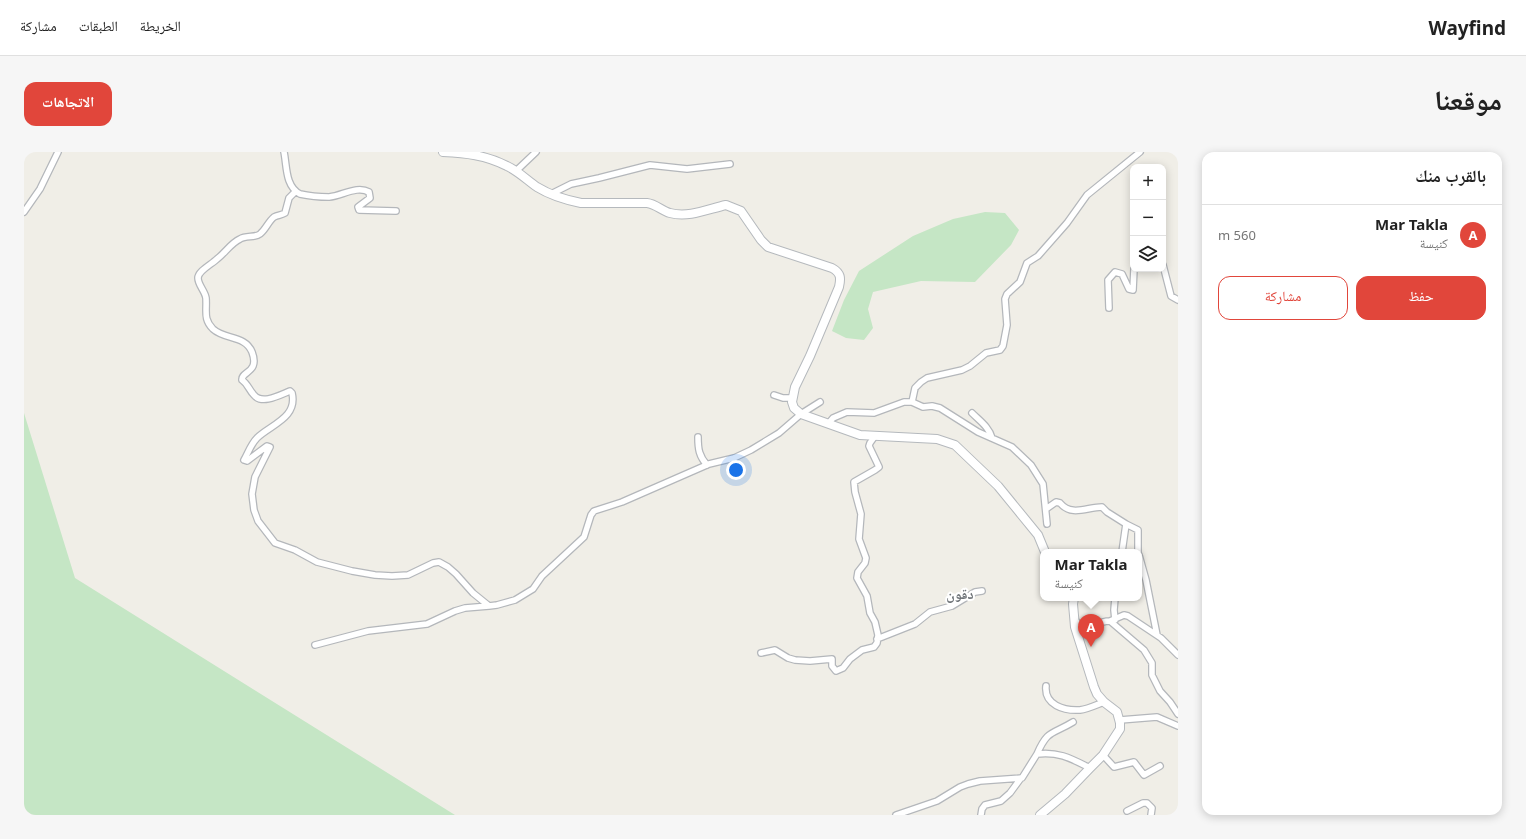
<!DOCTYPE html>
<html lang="ar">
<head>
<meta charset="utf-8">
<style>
	body { margin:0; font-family:"Noto Sans","Noto Naskh Arabic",sans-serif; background:#f6f6f6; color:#222; direction:rtl }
	.controls { position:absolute; right:12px; top:12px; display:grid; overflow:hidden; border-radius:8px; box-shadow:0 2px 10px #0003 }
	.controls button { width:36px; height:36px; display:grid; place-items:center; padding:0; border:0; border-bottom:1px solid #e0e0e0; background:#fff; color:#222; font:20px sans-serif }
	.you { position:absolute; left:712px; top:318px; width:14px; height:14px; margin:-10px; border:3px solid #fff; border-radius:50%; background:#1a73e8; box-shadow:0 0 0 6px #1a73e833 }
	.badge { display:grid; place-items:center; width:26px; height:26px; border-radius:50%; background:#e1463b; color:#fff; font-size:13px; font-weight:700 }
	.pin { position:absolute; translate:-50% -33px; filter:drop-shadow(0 1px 2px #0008) }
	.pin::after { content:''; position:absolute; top:21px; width:14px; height:12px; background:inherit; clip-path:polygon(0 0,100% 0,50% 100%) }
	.popup { position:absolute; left:1016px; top:397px; width:102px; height:52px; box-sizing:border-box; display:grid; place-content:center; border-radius:8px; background:#fff; filter:drop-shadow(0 1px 3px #0005); font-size:13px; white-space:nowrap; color:#767676 }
	.popup b { font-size:15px; color:#222 }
	.popup::after { content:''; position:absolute; left:50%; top:100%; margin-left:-8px; border:8px solid transparent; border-top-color:#fff }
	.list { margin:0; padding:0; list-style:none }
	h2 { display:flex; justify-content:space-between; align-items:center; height:52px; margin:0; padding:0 16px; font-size:17px }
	h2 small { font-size:13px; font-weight:400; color:#767676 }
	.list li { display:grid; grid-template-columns:26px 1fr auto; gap:12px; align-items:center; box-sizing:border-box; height:60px; padding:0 16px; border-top:1px solid #e0e0e0 }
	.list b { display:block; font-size:15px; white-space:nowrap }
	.list p { margin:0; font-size:13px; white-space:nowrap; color:#767676 }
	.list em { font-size:13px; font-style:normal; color:#767676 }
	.actions { display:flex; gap:8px; padding:12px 16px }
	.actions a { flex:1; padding:9px 0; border:1px solid #e1463b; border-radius:12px; text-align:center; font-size:14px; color:#e1463b }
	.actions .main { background:#e1463b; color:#fff }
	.icon { flex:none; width:22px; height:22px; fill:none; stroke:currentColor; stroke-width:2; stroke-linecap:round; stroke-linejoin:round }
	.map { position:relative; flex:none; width:1154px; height:663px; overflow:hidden; direction:ltr; border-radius:12px }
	header { display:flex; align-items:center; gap:24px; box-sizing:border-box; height:56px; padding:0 20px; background:#fff; border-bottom:1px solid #e0e0e0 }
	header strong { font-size:19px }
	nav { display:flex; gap:22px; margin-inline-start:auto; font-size:14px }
	.intro { display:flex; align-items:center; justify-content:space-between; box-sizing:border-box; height:96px; padding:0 24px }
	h1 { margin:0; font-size:28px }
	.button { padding:10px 18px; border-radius:12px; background:#e1463b; color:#fff; font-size:14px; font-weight:700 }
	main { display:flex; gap:24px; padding:0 24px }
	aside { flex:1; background:#fff; border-radius:12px; box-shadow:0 2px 10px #0003 }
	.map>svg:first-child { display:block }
	.green { fill:#c5e6c5 }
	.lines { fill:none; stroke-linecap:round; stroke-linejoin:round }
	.street-casing { stroke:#b4b7bb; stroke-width:8 }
	.secondary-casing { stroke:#b5b9bd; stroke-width:10 }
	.street { stroke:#fff; stroke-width:5.5 }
	.secondary { stroke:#fff; stroke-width:8 }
	.labels { text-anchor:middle; stroke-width:4; stroke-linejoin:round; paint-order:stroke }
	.quarter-label { font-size:14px; font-weight:bold; fill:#6f7478; stroke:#fff }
</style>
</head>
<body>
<header>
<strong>Wayfind</strong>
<nav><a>الخريطة</a><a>الطبقات</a><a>مشاركة</a></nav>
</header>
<div class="intro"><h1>موقعنا</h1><a class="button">الاتجاهات</a></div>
<main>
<aside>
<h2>بالقرب منك<small></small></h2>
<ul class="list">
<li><span class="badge">A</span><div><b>Mar Takla</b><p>كنيسة</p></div><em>560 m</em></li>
</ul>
<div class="actions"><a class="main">حفظ</a><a>مشاركة</a></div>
</aside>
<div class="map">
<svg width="1154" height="663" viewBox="0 0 1154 663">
	<rect width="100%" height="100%" fill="#f0eee7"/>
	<path class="green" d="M961 60 981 61 995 78 987 93 951 130 897 129 849 140 844 157 849 176 840 188 822 186 808 179 820 148 835 119 889 84 929 67Z
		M0 261 51 426 431 663H0Z"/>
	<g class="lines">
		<defs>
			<path id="street" d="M260 0C263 14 261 34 276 42 285 44 295 45 305 45 318 44 333 33 345 40L346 46 334 55 335 58 372 59
				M492 19 512 0
				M271 40 265 46 261 61C258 63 254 63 250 65 244 70 242 77 236 82 231 86 222 83 216 87 207 91 201 101 193 107 188 112 174 119 174 126 174 133 181 139 182 146 183 159 179 167 189 177 201 188 221 183 228 200 236 221 217 219 218 228 224 232 225 238 230 243 238 253 256 243 266 239L268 241C274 266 246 273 233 286 227 292 224 301 220 308L223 309 243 294 246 295 231 325 228 342 230 358 234 369 251 391 271 398 293 410 328 419 351 423 368 424 384 423 409 411 415 410 424 415 432 422 449 441 465 454 473 453 491 448 509 437 518 424 560 385 567 363 570 359 598 350 685 312 710 306 727 298 755 281 777 262 796 250
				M527 42 547 32 575 26 626 13 663 17 706 12
				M0 60 16 37 34 0
				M1139 113 1147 144 1154 148
				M1085 156 1084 128 1091 120 1098 122 1105 137 1109 138 1110 117
				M750 243 759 246H768
				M888 250 891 236 897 230 903 226 938 218 946 214 962 201 976 198 979 194 983 173 981 147 983 142 996 130 1003 111 1014 104 1043 71 1063 43 1116 0
				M948 261C956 269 965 275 968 286
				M804 272 809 266 823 260 850 261 880 250H888L899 255 908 254 916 256 954 280 988 295 1007 313 1019 332 1023 372
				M674 285C674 297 675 304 683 313
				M1022 357 1032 350 1036 351C1048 365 1063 355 1078 355L1083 360 1102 372
				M1098 400 1102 372 1114 378V400
				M1115 403 1122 428 1133 483
				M1091 446 1090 458 1091 468
				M1051 468 1059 477C1069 476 1073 469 1086 469L1120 498 1128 511V523L1136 539 1146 550 1154 562
				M1086 469 1100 463 1104 464 1137 486 1154 503
				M853 487 891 472 906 460 928 454 951 440 958 439
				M291 493 344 479 403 472 431 459 441 456 465 454
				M737 501 751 498 764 506 771 508 786 509 808 507V514L812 519 819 516 826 507 838 498 850 495 853 491 854 483 851 470 846 461 843 444 833 426 834 420 841 411 842 406 835 387 837 362 831 340 830 330 851 318 855 315 845 294 846 291 851 284
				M1022 534C1020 553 1040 559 1056 558 1064 557 1072 553 1080 550
				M1096 568 1133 565 1154 574
				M1013 602C1024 577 1028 583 1049 570
				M1079 603 1090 615 1110 610 1120 623 1136 614
				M1103 659 1119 651H1123L1128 656 1127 663
				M872 663 913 649 936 635 944 632 956 629 998 626 1013 602C1034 599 1048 607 1066 616
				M957 663 958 657 961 653 977 649 986 641 997 626"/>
			<path id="secondary" d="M419 0C441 1 462 3 483 14 494 19 503 28 513 35 526 43 542 48 557 51H623C632 52 638 59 646 61 665 66 684 57 702 53L717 59 737 88 744 95 808 116C817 121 817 126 815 135L786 204 771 235 768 250 770 256 777 262 836 283 913 287 931 293 974 334 1014 383 1021 400
				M1016 663 1041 642 1066 616 1079 603 1096 577V571L1093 560 1080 550 1073 542 1070 535 1051 475 1049 452 1050 446"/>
		</defs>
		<use href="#street" class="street-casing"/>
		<use href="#secondary" class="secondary-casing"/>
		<use href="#street" class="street"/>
		<use href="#secondary" class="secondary"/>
	</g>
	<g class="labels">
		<g class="quarter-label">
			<text x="936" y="447">دقون</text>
		</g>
	</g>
</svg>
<div class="controls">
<button>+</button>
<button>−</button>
<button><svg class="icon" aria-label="layers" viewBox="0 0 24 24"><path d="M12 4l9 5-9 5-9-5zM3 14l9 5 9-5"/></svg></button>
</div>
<div class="you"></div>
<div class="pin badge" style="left:1067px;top:495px">A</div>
<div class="popup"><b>Mar Takla</b>كنيسة</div>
</div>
</main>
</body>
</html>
